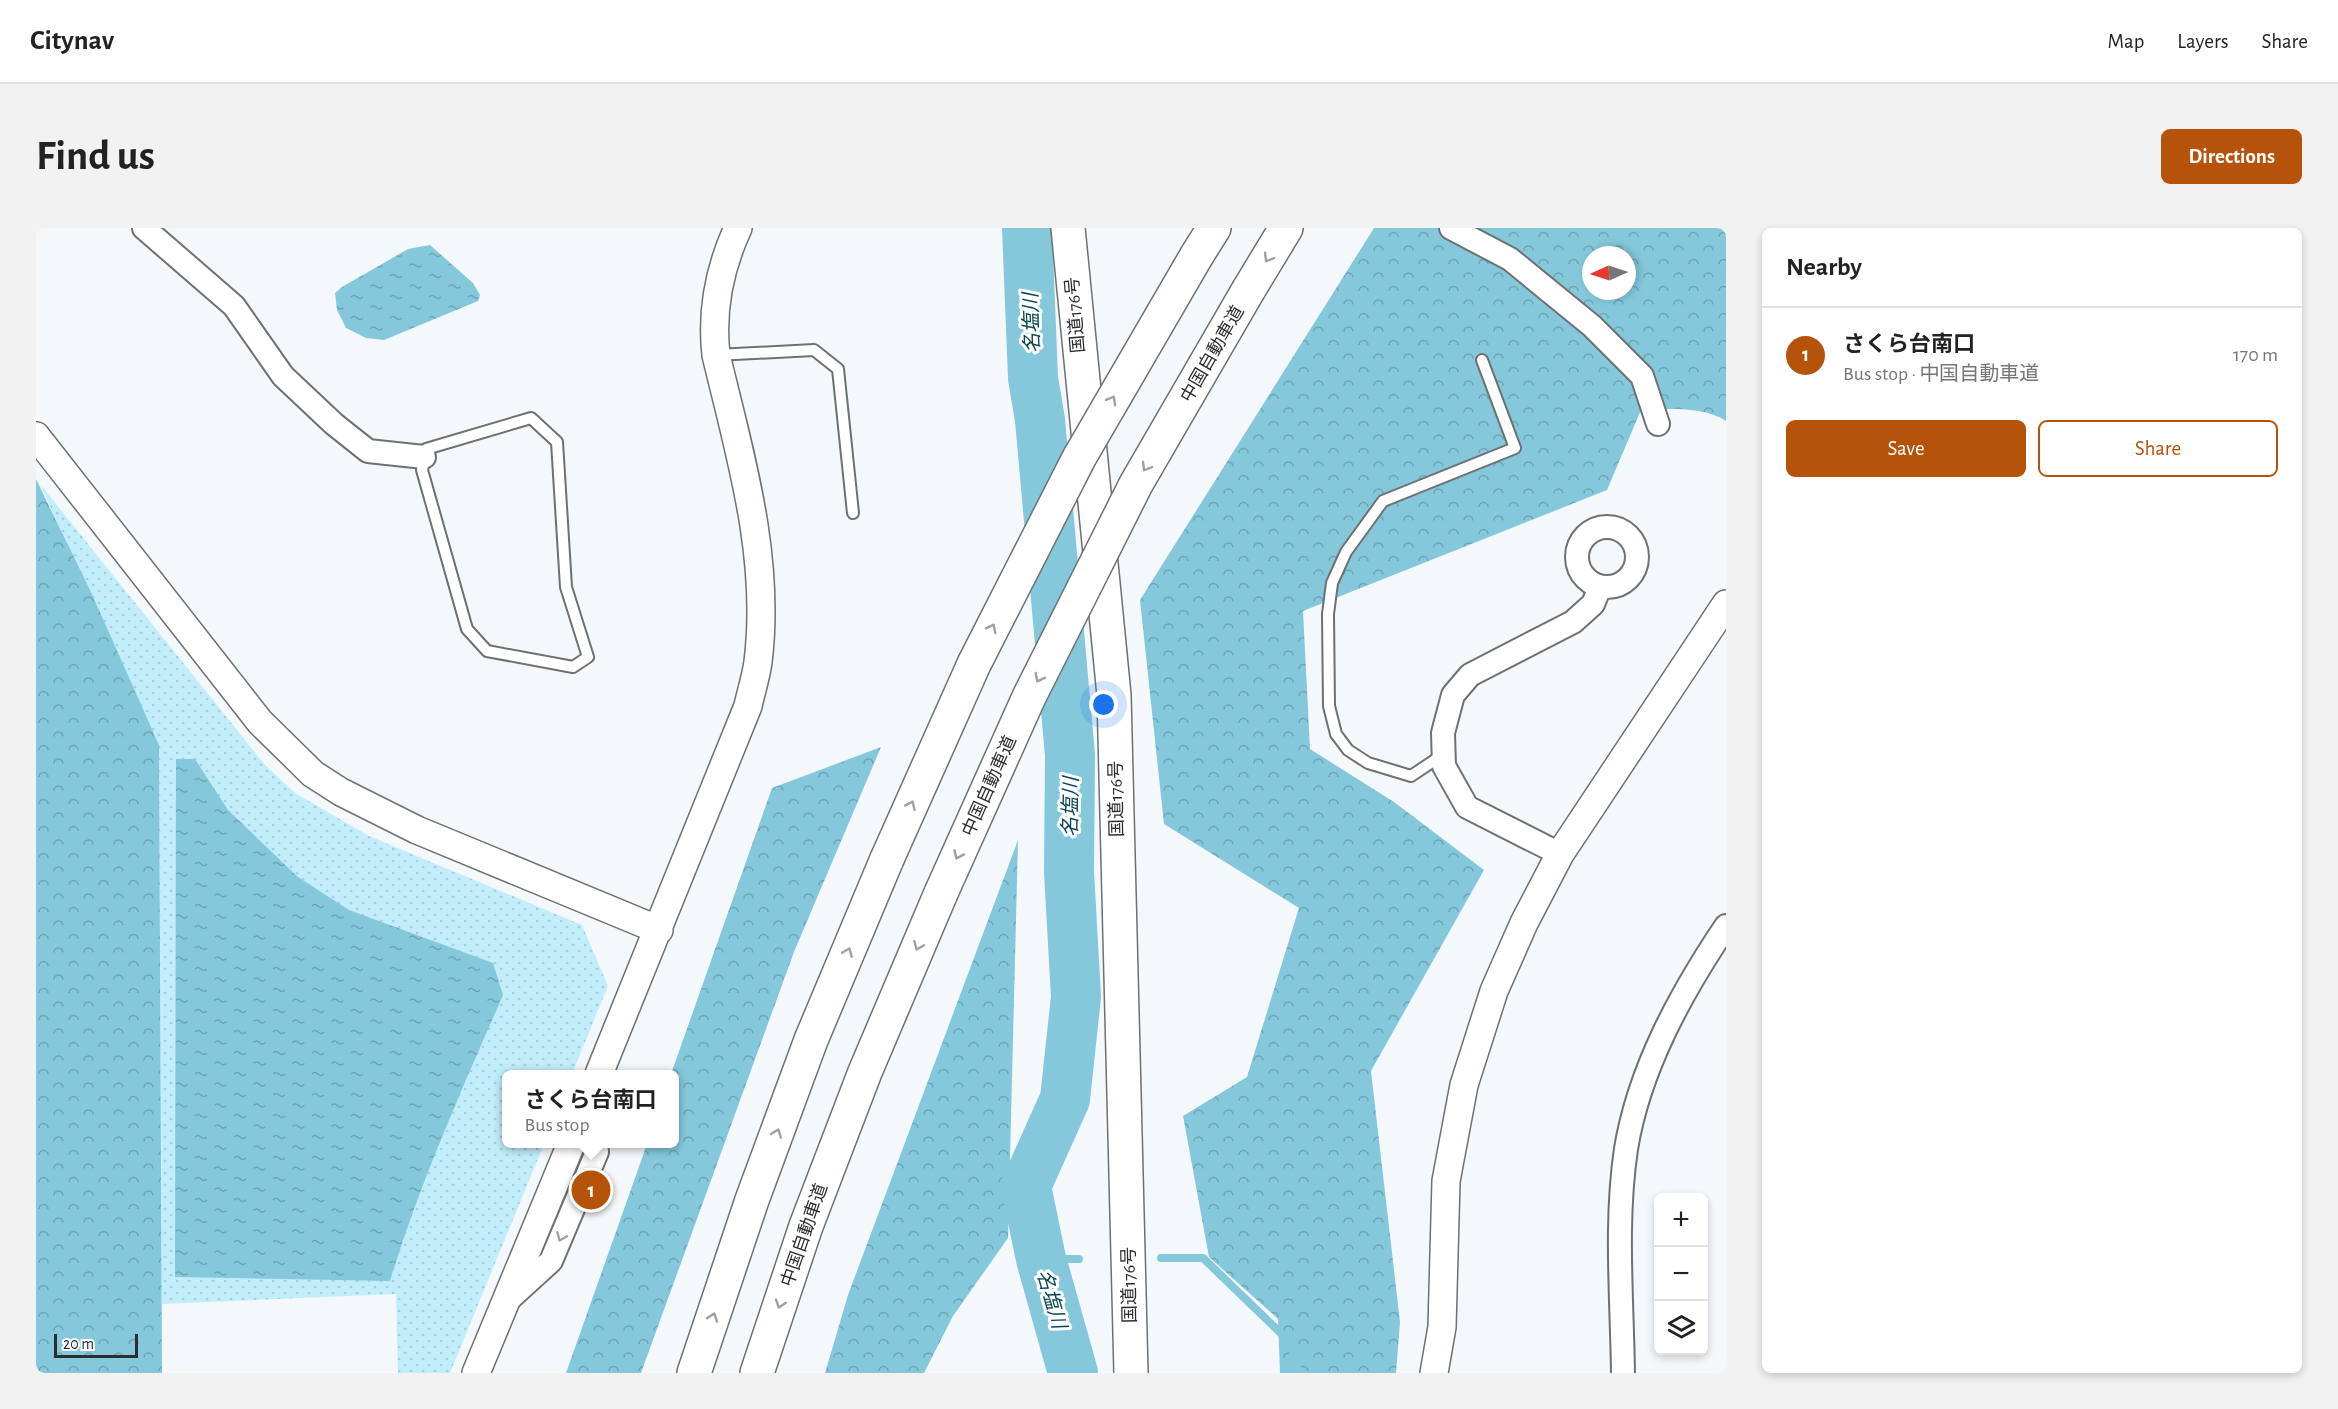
<!DOCTYPE html>
<html lang="en">
<head>
<meta charset="utf-8">
<style>
	body { margin:0; font-family:"Alegreya Sans","Noto Sans JP",sans-serif; background:#f2f2f2; color:#222 }
	.controls { position:absolute; right:18px; bottom:18px; display:grid; overflow:hidden; border-radius:9px; box-shadow:0 3px 9px #0003 }
	.controls button { width:54px; height:54px; display:grid; place-items:center; padding:0; border:0; border-bottom:2px solid #e0e0e0; background:#fff; color:#222; font:30px sans-serif }
	.compass { position:absolute; left:1546px; top:18px; width:54px; height:54px; border-radius:50%; background:#fff; box-shadow:0 3px 9px #0003; rotate:267deg }
	.scale { position:absolute; left:18px; bottom:15px; width:84px; box-sizing:border-box; padding-left:6px; border:3px solid #2b2d2e; border-top:0; font-size:16px; line-height:21px; white-space:nowrap; color:#2b2d2e; -webkit-text-stroke:4px #fff; paint-order:stroke }
	.you { position:absolute; left:1068px; top:477px; width:21px; height:21px; margin:-15px; border:4px solid #fff; border-radius:50%; background:#1a73e8; box-shadow:0 0 0 9px #1a73e833 }
	.badge { display:grid; place-items:center; width:39px; height:39px; border-radius:50%; background:#b45309; color:#fff; font-size:20px; font-weight:700 }
	.pin { position:absolute; translate:-50% -50%; border:3px solid #fff; box-shadow:0 2px 6px #0006 }
	.popup { position:absolute; left:466px; top:842px; width:177px; height:78px; box-sizing:border-box; display:grid; place-content:center; border-radius:9px; background:#fff; filter:drop-shadow(0 2px 4px #0005); font-size:20px; white-space:nowrap; color:#767676 }
	.popup b { font-size:22px; color:#222 }
	.popup::after { content:''; position:absolute; left:50%; top:100%; margin-left:-12px; border:12px solid transparent; border-top-color:#fff }
	.list { margin:0; padding:0; list-style:none }
	h2 { display:flex; justify-content:space-between; align-items:center; height:78px; margin:0; padding:0 24px; font-size:26px }
	h2 small { font-size:20px; font-weight:400; color:#767676 }
	.list li { display:grid; grid-template-columns:39px 1fr auto; gap:18px; align-items:center; box-sizing:border-box; height:96px; padding:0 24px; border-top:2px solid #e0e0e0 }
	.list b { display:block; font-size:22px; white-space:nowrap }
	.list p { margin:0; font-size:20px; white-space:nowrap; color:#767676 }
	.list em { font-size:20px; font-style:normal; color:#767676 }
	.actions { display:flex; gap:12px; padding:18px 24px }
	.actions a { flex:1; padding:14px 0; border:2px solid #b45309; border-radius:9px; text-align:center; font-size:21px; color:#b45309 }
	.actions .main { background:#b45309; color:#fff }
	.icon { flex:none; width:33px; height:33px; fill:none; stroke:currentColor; stroke-width:2; stroke-linecap:round; stroke-linejoin:round }
	.map { position:relative; flex:none; width:1690px; height:1145px; overflow:hidden; border-radius:9px }
	header { display:flex; align-items:center; gap:36px; box-sizing:border-box; height:84px; padding:0 30px; background:#fff; border-bottom:2px solid #e0e0e0 }
	header strong { font-size:28px }
	nav { display:flex; gap:33px; margin-inline-start:auto; font-size:21px }
	.intro { display:flex; align-items:center; justify-content:space-between; box-sizing:border-box; height:144px; padding:0 36px }
	h1 { margin:0; font-size:42px }
	.button { padding:15px 27px; border-radius:9px; background:#b45309; color:#fff; font-size:21px; font-weight:700 }
	main { display:flex; gap:36px; padding:0 36px }
	aside { flex:1; background:#fff; border-radius:9px; box-shadow:0 3px 9px #0003 }
	.map>svg:first-child { display:block }
	.grass { fill:url(#grass-dots) }
	.forest { fill:url(#forest-crowns); fill-rule:evenodd }
	.water { fill:url(#water-ripples) }
	.lines { fill:none; stroke-linecap:round; stroke-linejoin:round }
	.stream { stroke:#85c8dc; stroke-width:8 }
	.river { stroke:#85c8dc; stroke-width:50 }
	.service-casing { stroke:#6d7172; stroke-width:14 }
	.minor-casing { stroke:#6d7172; stroke-width:26 }
	.tertiary-casing { stroke:#6d7172; stroke-width:30 }
	.trunk-casing { stroke:#6d7172; stroke-width:36 }
	.motorway-casing { stroke:#6d7172; stroke-width:36 }
	.service { stroke:#fff; stroke-width:10 }
	.minor { stroke:#fff; stroke-width:22 }
	.tertiary { stroke:#fff; stroke-width:27 }
	.trunk { stroke:#fff; stroke-width:33 }
	.motorway { stroke:#fff; stroke-width:33 }
	.motorway-bridge-casing { stroke:#6d7172; stroke-width:36; stroke-linecap:butt }
	.motorway-bridge { stroke:#fff; stroke-width:33 }
	.oneway { stroke:#a0a0a1 }
	.labels { text-anchor:middle; stroke-width:6; stroke-linejoin:round; paint-order:stroke }
	.street-label { font-size:18px; fill:#2b2d2e; stroke:#fff }
	.water-label { font-size:20px; font-style:italic; fill:#094755; stroke:#fff }
</style>
</head>
<body>
<header>
<strong>Citynav</strong>
<nav><a>Map</a><a>Layers</a><a>Share</a></nav>
</header>
<div class="intro"><h1>Find us</h1><a class="button">Directions</a></div>
<main>
<div class="map">
<svg width="1690" height="1145" viewBox="0 0 1690 1145">
	<defs>
		<pattern id="grass-dots" width="8" height="8" patternUnits="userSpaceOnUse" patternTransform="scale(1.5)"><rect width="8" height="8" fill="#c2eefb"/><path d="M2 2h.1M6 6h.1" fill="none" stroke="#a7ccd7" stroke-width="1.8" stroke-linecap="round"/></pattern>
		<pattern id="forest-crowns" width="20" height="18" patternUnits="userSpaceOnUse" patternTransform="scale(1.5)"><rect width="20" height="18" fill="#85c8dc"/><path d="M2 6a3 3 0 1 1 6 0M12 15a3 3 0 1 1 6 0" fill="none" stroke="#6da3b3"/></pattern>
		<pattern id="water-ripples" width="26" height="14" patternUnits="userSpaceOnUse" patternTransform="scale(1.5)"><rect width="26" height="14" fill="#85c8dc"/><path d="M2 4q2-2 4 0t4 0M15 11q2-2 4 0t4 0" fill="none" stroke="#6da3b3"/></pattern>
	</defs>
	<rect width="100%" height="100%" fill="#f4f8fa"/>
	<path class="grass" d="M4 256 229 537 259 565 333 608 546 697 572 758 536 846H471V916H508L414 1145H362L360 1066 126 1076 123 517Z"/>
	<path class="forest" d="M1338 0H1690V193C1667 178 1631 181 1605 182L1571 262 1267 383 1274 521 1358 574 1448 642 1335 843 1364 1094 1360 1145H1244L1242 1091 1173 1029 1147 888 1211 849 1263 680 1128 596 1104 372ZM1555 27H1591V63H1555Z
		M0 251 55 364 123 517 126 1145H0Z
		M845 519 758 724 605 1145H530L611 916H639V846H635L736 560Z
		M982 612 972 1010 917 1088 888 1145H789L812 1067Z"/>
	<path class="water" d="M394 17 437 55 444 67 442 73 348 112 330 110 310 100 301 82 299 65 306 59 372 21Z
		M140 531H159L192 582 262 649 313 682 457 735 467 767C426 861 384 954 354 1053L139 1049Z"/>
	<g class="lines">
		<path class="stream" d="M1125 1030H1167L1255 1115 1262 1145
			M1005 1031H1043"/>
		<path class="river" d="M991 0 997 150 1004 192 1034 527 1033 644 1040 769 1029 871 990 958 1005 1031 1037 1145"/>
		<defs>
			<path id="service" d="M680 127 778 122 802 141 817 285
				M495 190 521 214 530 359 552 429 537 439 451 423 431 401 386 242 390 221Z
				M1408 526 1375 548 1332 535 1312 522 1300 506 1293 478 1292 386 1296 355 1310 324 1347 273 1479 220 1446 132"/>
			<path id="minor" d="M108 0 198 78 247 148 298 196 332 223 388 229
				M1415 0 1474 31 1556 98 1606 148 1622 196
				M1541 329a30 30 0 1 1 60 0a30 30 0 1 1-60 0Z
				M1524 626 1431 579 1408 538 1407 505 1417 467 1434 447 1537 394 1557 376 1564 359
				M470 1074 515 1033 561 924 560 916
				M1587 1145C1586 1071 1579 994 1590 921 1603 841 1645 765 1690 698"/>
			<path id="tertiary" d="M0 208 224 494 277 546 305 564 381 602 623 702
				M563 846 712 478C715 464 720 449 722 434 735 329 704 227 680 127 675 82 683 41 702 0
				M440 1145 535 916
				M1398 1145 1406 1099 1410 953 1428 857 1458 763 1488 695 1524 626 1690 376"/>
			<path id="trunk" d="M1032 0 1078 467 1095 1145"/>
			<path id="motorway" d="M1161 27 1178 0
				M1213 61 1250 0
				M658 1145 716 972 775 812 851 631
				M721 1145 770 998 829 844 905 665"/>
		</defs>
		<use href="#service" class="service-casing"/>
		<use href="#minor" class="minor-casing"/>
		<use href="#tertiary" class="tertiary-casing"/>
		<use href="#trunk" class="trunk-casing"/>
		<use href="#motorway" class="motorway-casing"/>
		<use href="#service" class="service"/>
		<use href="#minor" class="minor"/>
		<use href="#tertiary" class="tertiary"/>
		<use href="#trunk" class="trunk"/>
		<use href="#motorway" class="motorway"/>
		<defs>
			<path id="motorway-bridge" d="M851 631 938 436 1043 230 1161 27
				M905 665 993 469 1100 256 1213 61"/>
		</defs>
		<use href="#motorway-bridge" class="motorway-bridge-casing"/>
		<use href="#motorway-bridge" class="motorway-bridge"/>
	</g>
	<defs><path id="oneway-chevron" d="M-2-3.5L2.5 0L-2 3.5" fill="none" stroke-width="1.6" stroke-linecap="round" stroke-linejoin="round" transform="scale(1.5)"/></defs>
	<g class="oneway">
		<use href="#oneway-chevron" transform="translate(1232 30) rotate(121)"/>
		<use href="#oneway-chevron" transform="translate(1076 172) rotate(-60)"/>
		<use href="#oneway-chevron" transform="translate(1110 239) rotate(120)"/>
		<use href="#oneway-chevron" transform="translate(956 400) rotate(-63)"/>
		<use href="#oneway-chevron" transform="translate(1003 450) rotate(117)"/>
		<use href="#oneway-chevron" transform="translate(875 577) rotate(-66)"/>
		<use href="#oneway-chevron" transform="translate(922 627) rotate(114)"/>
		<use href="#oneway-chevron" transform="translate(882 718) rotate(113)"/>
		<use href="#oneway-chevron" transform="translate(812 724) rotate(-67)"/>
		<use href="#oneway-chevron" transform="translate(741 905) rotate(-70)"/>
		<use href="#oneway-chevron" transform="translate(525 1009) rotate(113)"/>
		<use href="#oneway-chevron" transform="translate(744 1076) rotate(108)"/>
		<use href="#oneway-chevron" transform="translate(677 1089) rotate(-71)"/>
	</g>
	<g class="labels">
		<g class="street-label">
			<text transform="translate(1039 87) rotate(-95)" y="6">国道176号</text>
			<text transform="translate(1176 126) rotate(-60)" y="6">中国自動車道</text>
			<text transform="translate(953 558) rotate(-66)" y="6">中国自動車道</text>
			<text transform="translate(1080 571) rotate(-91)" y="6">国道176号</text>
			<text transform="translate(768 1007) rotate(-71)" y="6">中国自動車道</text>
			<text transform="translate(1093 1057) rotate(-91)" y="6">国道176号</text>
		</g>
		<g class="water-label">
			<text transform="translate(995 95) rotate(-92)" y="7">名塩川</text>
			<text transform="translate(1034 579) rotate(-89)" y="7">名塩川</text>
			<text transform="translate(1016 1071) rotate(74)" y="7">名塩川</text>
		</g>
	</g>
</svg>
<div class="controls">
<button>+</button>
<button>−</button>
<button><svg class="icon" aria-label="layers" viewBox="0 0 24 24"><path d="M12 4l9 5-9 5-9-5zM3 14l9 5 9-5"/></svg></button>
</div>
<svg class="compass" viewBox="-18 -18 36 36"><path d="M0-13l5 13h-10z" fill="#e53935"/><path d="M0 13l5-13h-10z" fill="#767676"/></svg>
<div class="scale">20 m</div>
<div class="you"></div>
<div class="pin badge" style="left:555px;top:962px">1</div>
<div class="popup"><b>さくら台南口</b>Bus stop</div>
</div>
<aside>
<h2>Nearby<small></small></h2>
<ul class="list">
<li><span class="badge">1</span><div><b>さくら台南口</b><p>Bus stop · 中国自動車道</p></div><em>170 m</em></li>
</ul>
<div class="actions"><a class="main">Save</a><a>Share</a></div>
</aside>
</main>
</body>
</html>
